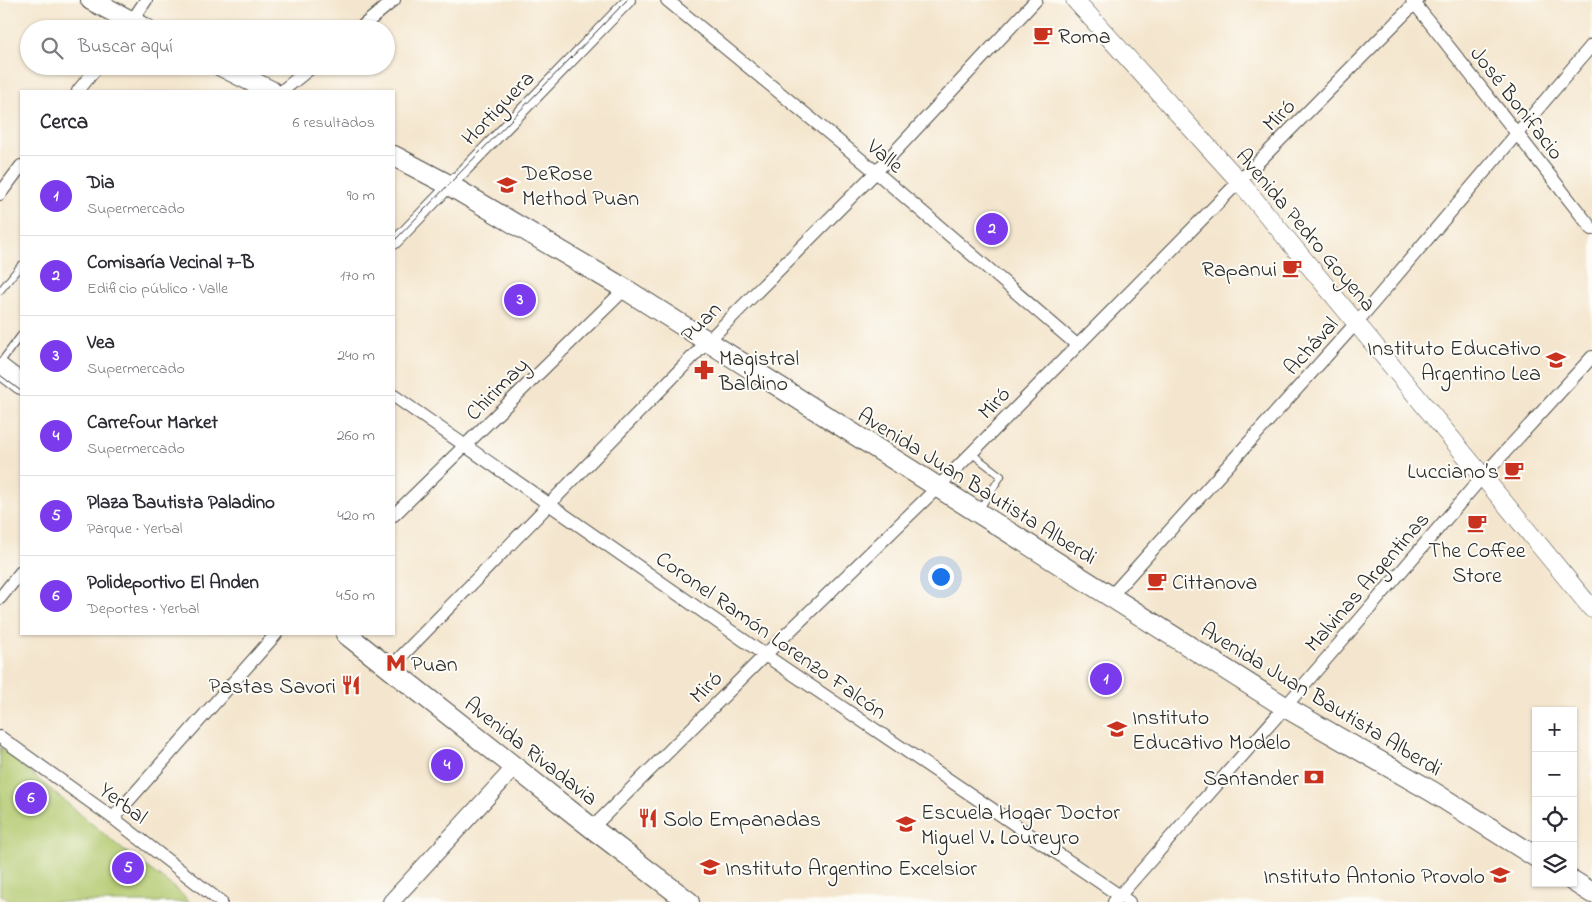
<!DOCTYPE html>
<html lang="es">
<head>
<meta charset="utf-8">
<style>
	body { margin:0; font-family:"Indie Flower",sans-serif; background:#f2f2f3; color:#2b2b33 }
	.controls { position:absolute; right:15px; bottom:15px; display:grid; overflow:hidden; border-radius:0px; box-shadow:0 1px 4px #0004 }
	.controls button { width:45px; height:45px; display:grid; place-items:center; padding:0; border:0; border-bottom:1px solid #e1e1e2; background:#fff; color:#2b2b33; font:25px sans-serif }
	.you { position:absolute; left:940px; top:576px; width:18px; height:18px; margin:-12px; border:4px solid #fff; border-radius:50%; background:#1a73e8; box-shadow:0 0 0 8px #1a73e833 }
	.badge { display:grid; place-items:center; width:32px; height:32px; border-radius:50%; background:#7c3aed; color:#fff; font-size:16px; font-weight:700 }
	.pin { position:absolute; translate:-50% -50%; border:2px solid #fff; box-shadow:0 1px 5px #0006 }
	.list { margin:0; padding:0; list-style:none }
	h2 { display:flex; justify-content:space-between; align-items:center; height:65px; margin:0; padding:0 20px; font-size:21px }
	h2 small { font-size:16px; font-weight:400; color:#7c7c81 }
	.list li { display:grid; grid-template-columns:32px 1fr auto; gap:15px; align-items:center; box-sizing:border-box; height:80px; padding:0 20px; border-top:1px solid #e1e1e2 }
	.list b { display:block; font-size:19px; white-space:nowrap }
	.list p { margin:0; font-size:16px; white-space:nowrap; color:#7c7c81 }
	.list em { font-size:16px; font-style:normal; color:#7c7c81 }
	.icon { flex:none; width:28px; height:28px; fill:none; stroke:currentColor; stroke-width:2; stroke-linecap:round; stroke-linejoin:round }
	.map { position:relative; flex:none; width:1592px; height:902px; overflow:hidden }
	.search { position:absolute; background:#fff; box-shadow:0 1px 4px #0004; left:20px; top:20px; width:375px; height:55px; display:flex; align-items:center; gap:12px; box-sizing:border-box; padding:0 18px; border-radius:28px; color:#7c7c81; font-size:19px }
	.panel { position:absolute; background:#fff; box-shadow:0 1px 4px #0004; left:20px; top:90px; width:375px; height:545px; border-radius:0px }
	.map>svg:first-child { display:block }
	.green { fill:#b2c96e; stroke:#6e7a4c }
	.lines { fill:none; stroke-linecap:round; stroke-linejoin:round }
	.service-casing { stroke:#494743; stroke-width:8 }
	.minor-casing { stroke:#494743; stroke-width:14 }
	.tertiary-casing { stroke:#494743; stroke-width:18 }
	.secondary-casing { stroke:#494743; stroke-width:19 }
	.primary-casing { stroke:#494743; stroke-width:22 }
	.service { stroke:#fff; stroke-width:6 }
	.minor { stroke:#fff; stroke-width:12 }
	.tertiary { stroke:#fff; stroke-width:16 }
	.secondary { stroke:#fff; stroke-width:18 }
	.primary { stroke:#fff; stroke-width:20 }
	.tram { stroke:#2b2b2b; stroke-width:1 }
	.labels { text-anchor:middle; stroke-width:4; stroke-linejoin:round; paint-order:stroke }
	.poi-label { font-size:22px; fill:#2b2b2b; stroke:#fdfcf7; text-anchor:start }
	.street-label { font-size:22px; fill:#2b2b2b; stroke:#fdfcf7 }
</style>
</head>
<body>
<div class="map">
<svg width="1592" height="902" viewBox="0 0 1592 902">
	<rect width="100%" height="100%" fill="#fdfcf7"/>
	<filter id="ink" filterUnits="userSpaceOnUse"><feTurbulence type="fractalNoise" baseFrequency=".02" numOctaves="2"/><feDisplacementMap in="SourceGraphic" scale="10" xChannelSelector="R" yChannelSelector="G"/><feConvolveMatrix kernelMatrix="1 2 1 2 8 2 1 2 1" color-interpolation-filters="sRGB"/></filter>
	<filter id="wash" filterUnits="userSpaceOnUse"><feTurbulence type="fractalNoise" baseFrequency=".0096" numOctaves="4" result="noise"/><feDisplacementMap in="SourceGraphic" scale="20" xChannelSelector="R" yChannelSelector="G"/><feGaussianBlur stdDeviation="1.12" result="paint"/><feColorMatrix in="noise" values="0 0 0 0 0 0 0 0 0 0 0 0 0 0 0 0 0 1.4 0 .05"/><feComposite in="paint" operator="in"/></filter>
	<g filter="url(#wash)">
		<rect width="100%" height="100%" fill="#f4e6ce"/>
		<path class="green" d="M0 747 122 849 175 888 190 902H11L0 894Z"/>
	</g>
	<g filter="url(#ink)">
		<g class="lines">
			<defs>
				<path id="service" d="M0 291 21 265
					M0 363 21 335
					M971 453 1001 476 979 510"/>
				<path id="minor" d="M667 0 876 172 1077 345
					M1412 0 1592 229
					M128 27 146 0
					M359 29 394 0
					M78 91 98 66
					M282 91 313 66
					M0 194 21 166
					M394 243 629 0
					M394 396 765 655 1129 902
					M394 515 625 289
					M1110 597 1357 322 1592 45
					M0 598 21 572
					M390 668 707 342 876 172 1036 0
					M0 737 113 818 221 902
					M113 818 276 634
					M592 828 765 655 937 488 1418 0
					M1114 902 1285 707 1483 476 1592 357"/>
				<path id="tertiary" d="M391 902 515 767"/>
				<path id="secondary" d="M1075 0 1240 182 1592 609"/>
				<path id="primary" d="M91 0 146 29
					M221 66 271 91
					M394 156 449 185 625 289 1285 707 1433 792 1536 857
					M0 368 21 384
					M346 634 592 828 689 902
					M1573 881 1592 893"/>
			</defs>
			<use href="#service" class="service-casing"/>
			<use href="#minor" class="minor-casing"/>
			<use href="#tertiary" class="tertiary-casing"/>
			<use href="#secondary" class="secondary-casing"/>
			<use href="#primary" class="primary-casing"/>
			<use href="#service" class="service"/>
			<use href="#minor" class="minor"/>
			<use href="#tertiary" class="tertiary"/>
			<use href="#secondary" class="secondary"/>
			<use href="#primary" class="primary"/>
			<path class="tram" d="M394 241 627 0
				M0 375 21 391"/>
		</g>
	</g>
	<defs>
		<symbol id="cafe-bare" viewBox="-9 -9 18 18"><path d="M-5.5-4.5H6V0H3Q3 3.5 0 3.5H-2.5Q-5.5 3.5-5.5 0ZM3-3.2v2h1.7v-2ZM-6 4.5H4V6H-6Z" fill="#c8321e" stroke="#fdfcf7" stroke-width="2.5" paint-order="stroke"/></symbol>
		<symbol id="university-bare" viewBox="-9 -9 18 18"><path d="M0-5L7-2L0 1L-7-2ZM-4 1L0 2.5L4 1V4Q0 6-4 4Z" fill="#c8321e" stroke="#fdfcf7" stroke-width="2.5" paint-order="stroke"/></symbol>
		<symbol id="pharmacy-bare" viewBox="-9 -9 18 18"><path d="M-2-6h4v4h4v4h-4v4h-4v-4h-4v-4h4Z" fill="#c8321e" stroke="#fdfcf7" stroke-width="2.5" paint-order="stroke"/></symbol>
		<symbol id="metro-bare" viewBox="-9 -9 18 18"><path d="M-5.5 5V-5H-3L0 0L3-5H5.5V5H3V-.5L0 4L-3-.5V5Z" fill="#c8321e" stroke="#fdfcf7" stroke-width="2.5" paint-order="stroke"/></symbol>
		<symbol id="restaurant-bare" viewBox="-9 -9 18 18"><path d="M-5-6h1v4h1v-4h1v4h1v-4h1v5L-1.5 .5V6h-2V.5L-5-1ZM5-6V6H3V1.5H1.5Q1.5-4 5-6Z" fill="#c8321e" stroke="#fdfcf7" stroke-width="2.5" paint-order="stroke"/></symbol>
		<symbol id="school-bare" viewBox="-9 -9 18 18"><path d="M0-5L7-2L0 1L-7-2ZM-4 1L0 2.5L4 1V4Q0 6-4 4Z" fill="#c8321e" stroke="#fdfcf7" stroke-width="2.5" paint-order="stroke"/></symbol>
		<symbol id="bank-bare" viewBox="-9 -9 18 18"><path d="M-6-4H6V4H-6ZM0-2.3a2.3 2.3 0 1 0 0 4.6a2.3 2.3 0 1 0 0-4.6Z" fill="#c8321e" stroke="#fdfcf7" stroke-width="2.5" paint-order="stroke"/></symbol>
	</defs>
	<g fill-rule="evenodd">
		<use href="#cafe-bare" x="1029" y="21" width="28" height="28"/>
		<use href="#university-bare" x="493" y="171" width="28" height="28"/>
		<use href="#cafe-bare" x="1278" y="254" width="28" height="28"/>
		<use href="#university-bare" x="1542" y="346" width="28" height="28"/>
		<use href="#pharmacy-bare" x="690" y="356" width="28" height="28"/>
		<use href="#cafe-bare" x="1500" y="456" width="28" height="28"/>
		<use href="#cafe-bare" x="1463" y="509" width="28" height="28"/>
		<use href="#cafe-bare" x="1143" y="567" width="28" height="28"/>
		<use href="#metro-bare" x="382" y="649" width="28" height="28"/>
		<use href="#restaurant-bare" x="337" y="671" width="28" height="28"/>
		<use href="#school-bare" x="1103" y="715" width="28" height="28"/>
		<use href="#bank-bare" x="1300" y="763" width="28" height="28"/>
		<use href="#restaurant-bare" x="634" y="804" width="28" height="28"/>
		<use href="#school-bare" x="892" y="810" width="28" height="28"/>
		<use href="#school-bare" x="696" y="853" width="28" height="28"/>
		<use href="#school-bare" x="1486" y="861" width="28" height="28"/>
	</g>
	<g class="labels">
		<g class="poi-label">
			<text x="1058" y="43">Roma</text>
			<text x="522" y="180">DeRose<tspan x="522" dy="25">Method Puan</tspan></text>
			<text x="1277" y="276" text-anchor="end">Rapanui</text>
			<text x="1541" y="355" text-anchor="end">Instituto Educativo<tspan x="1541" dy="25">Argentino Lea</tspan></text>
			<text x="719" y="365">Magistral<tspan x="719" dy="25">Baldino</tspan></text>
			<text x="1499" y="478" text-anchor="end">Lucciano’s</text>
			<text x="1477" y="557" text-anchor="middle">The Coffee<tspan x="1477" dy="25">Store</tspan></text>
			<text x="1172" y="589">Cittanova</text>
			<text x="411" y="671">Puan</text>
			<text x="336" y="693" text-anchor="end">Pastas Savori</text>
			<text x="1132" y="724">Instituto<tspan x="1132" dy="25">Educativo Modelo</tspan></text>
			<text x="1299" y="785" text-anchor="end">Santander</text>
			<text x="921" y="819">Escuela Hogar Doctor<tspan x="921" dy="25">Miguel V. Loureyro</tspan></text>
			<text x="663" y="826">Solo Empanadas</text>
			<text x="725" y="875">Instituto Argentino Excelsior</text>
			<text x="1485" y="883" text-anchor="end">Instituto Antonio Provolo</text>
		</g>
		<g class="street-label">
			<text transform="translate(1518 102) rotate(52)" y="8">José Bonifacio</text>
			<text transform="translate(497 107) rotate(-46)" y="8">Hortiguera</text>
			<text transform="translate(1278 114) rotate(-45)" y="8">Miró</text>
			<text transform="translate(886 155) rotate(40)" y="8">Valle</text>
			<text transform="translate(1307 229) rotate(50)" y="8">Avenida Pedro Goyena</text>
			<text transform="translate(700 321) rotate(-45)" y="8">Puan</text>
			<text transform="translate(1310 345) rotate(-48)" y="8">Achával</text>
			<text transform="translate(496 388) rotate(-45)" y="8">Chirimay</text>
			<text transform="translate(993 402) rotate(-46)" y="8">Miró</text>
			<text transform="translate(978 485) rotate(32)" y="8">Avenida Juan Bautista Alberdi</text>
			<text transform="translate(1366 581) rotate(-49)" y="8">Malvinas Argentinas</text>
			<text transform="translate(772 634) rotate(35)" y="8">Coronel Ramón Lorenzo Falcón</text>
			<text transform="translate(705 686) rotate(-45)" y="8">Miró</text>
			<text transform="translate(1322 698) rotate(31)" y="8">Avenida Juan Bautista Alberdi</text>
			<text transform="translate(532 750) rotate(38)" y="8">Avenida Rivadavia</text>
			<text transform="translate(124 802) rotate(37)" y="8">Yerbal</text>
		</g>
	</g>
</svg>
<div class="controls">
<button>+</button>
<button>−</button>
<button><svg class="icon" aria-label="locate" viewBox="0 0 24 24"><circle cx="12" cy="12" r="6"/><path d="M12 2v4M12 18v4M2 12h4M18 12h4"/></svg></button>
<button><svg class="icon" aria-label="layers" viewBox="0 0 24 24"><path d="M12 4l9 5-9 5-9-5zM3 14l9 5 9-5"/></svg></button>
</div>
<div class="you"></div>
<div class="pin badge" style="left:1106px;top:679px">1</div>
<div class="pin badge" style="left:992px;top:229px">2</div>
<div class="pin badge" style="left:520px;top:300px">3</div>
<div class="pin badge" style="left:447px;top:765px">4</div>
<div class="pin badge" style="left:128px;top:868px">5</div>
<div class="pin badge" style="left:31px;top:798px">6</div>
<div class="search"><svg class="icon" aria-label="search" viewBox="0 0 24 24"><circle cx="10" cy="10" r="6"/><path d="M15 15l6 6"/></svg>Buscar aquí</div>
<section class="panel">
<h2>Cerca<small>6 resultados</small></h2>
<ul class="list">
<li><span class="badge">1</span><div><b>Dia</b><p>Supermercado</p></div><em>90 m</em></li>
<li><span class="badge">2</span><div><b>Comisaría Vecinal 7-B</b><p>Edificio público · Valle</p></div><em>170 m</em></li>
<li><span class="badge">3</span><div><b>Vea</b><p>Supermercado</p></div><em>240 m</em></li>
<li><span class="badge">4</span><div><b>Carrefour Market</b><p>Supermercado</p></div><em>260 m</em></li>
<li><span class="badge">5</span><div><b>Plaza Bautista Paladino</b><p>Parque · Yerbal</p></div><em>420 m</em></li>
<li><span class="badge">6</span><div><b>Polideportivo El Anden</b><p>Deportes · Yerbal</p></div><em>450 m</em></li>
</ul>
</section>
</div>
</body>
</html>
